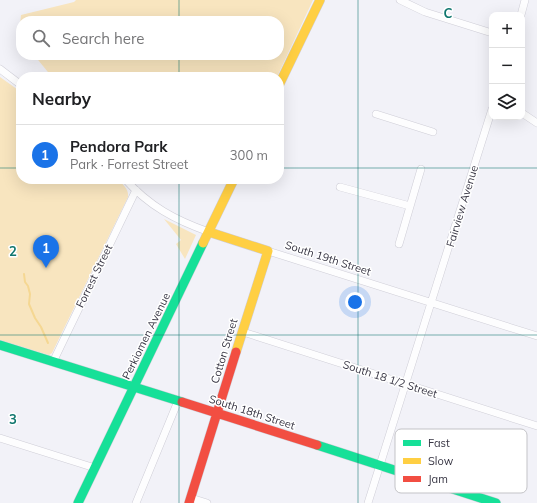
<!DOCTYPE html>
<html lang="en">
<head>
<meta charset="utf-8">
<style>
	body { margin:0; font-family:Mulish,sans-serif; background:#f2f2f2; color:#202124 }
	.controls { position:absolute; right:12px; top:12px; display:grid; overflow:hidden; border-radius:8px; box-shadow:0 4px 16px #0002 }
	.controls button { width:36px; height:36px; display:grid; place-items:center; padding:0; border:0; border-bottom:1px solid #e0e0e0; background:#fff; color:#202124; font:20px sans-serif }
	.you { position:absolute; left:355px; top:302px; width:14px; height:14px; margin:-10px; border:3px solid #fff; border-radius:50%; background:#1a73e8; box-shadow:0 0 0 6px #1a73e833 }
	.badge { display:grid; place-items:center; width:26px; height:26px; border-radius:50%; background:#1a73e8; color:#fff; font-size:13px; font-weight:700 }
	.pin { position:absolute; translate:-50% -33px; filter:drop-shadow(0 1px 2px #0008) }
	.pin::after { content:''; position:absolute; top:21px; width:14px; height:12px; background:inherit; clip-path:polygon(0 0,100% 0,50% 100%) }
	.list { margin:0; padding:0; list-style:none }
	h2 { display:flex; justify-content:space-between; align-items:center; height:52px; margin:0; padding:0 16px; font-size:17px }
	h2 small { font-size:13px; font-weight:400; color:#757577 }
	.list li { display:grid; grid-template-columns:26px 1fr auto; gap:12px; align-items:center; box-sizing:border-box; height:60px; padding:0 16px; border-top:1px solid #e0e0e0 }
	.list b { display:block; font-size:15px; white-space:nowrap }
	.list p { margin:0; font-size:13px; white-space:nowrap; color:#757577 }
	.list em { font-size:13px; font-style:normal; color:#757577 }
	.icon { flex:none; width:22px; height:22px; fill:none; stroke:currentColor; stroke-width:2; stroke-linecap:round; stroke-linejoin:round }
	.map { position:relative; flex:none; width:537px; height:503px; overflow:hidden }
	.search { position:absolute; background:#fff; box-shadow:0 4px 16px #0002; left:16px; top:16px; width:268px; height:44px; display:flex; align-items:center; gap:10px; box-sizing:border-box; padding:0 14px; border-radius:16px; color:#757577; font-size:15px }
	.panel { position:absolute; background:#fff; box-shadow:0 4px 16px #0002; left:16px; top:72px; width:268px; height:112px; border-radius:16px }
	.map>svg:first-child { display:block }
	.green { fill:#f8e5bf }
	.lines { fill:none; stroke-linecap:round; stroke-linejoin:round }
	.stream { stroke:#f5d792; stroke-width:2 }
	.street-casing { stroke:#cfced7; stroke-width:8 }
	.fast-casing { stroke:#cfced7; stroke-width:10 }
	.slow-casing { stroke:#cfced7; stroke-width:10 }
	.jam-casing { stroke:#cfced7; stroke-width:10 }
	.street { stroke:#fdfdfe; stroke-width:7 }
	.fast { stroke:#16e098; stroke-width:9 }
	.slow { stroke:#ffcf43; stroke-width:9 }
	.jam { stroke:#f24e42; stroke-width:9 }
	.grid { fill:none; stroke:#0f766e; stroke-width:1; stroke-opacity:0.55 }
	.labels { text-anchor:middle; stroke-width:3; stroke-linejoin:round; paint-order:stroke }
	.street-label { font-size:11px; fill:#383644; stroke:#fff }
	.key { fill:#fff; stroke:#c3c3c7; stroke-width:1 }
	.key-label { font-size:11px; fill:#383644 }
	.grid-label { font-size:13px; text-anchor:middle; font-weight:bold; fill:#0f766e; stroke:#fff; stroke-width:3; stroke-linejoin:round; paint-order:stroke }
</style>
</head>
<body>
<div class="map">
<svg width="537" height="503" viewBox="0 0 537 503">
	<rect width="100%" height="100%" fill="#f2f2f8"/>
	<path class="green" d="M76 0H313L277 77H52L34 55H279V21H21V29L20 25 21 15 74 2Z
		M0 77 21 92V179H118C123 185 129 189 128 197L53 351 52 353 49 355 0 340Z
		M164 219 196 235 185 259 176 244 181 240Z"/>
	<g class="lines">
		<path class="stream" d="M24 274 25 282 28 286 30 294 29 304 35 318 41 327 48 343"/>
		<defs>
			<path id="street" d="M400 0 425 12 492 33
				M521 15 525 0
				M0 69 21 85
				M522 113 537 123
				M376 114 433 132
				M125 179C149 206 175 220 209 232
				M340 187 410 206
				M399 244 421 169
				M268 251 537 336
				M243 332 537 426
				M53 362 136 190
				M0 438 95 468
				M191 498 207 503
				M136 503 178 401
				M368 503 492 109"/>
			<path id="fast" d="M0 345 182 402
				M317 445 496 503
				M78 503 203 243"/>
			<path id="slow" d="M279 85 320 0
				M209 232 268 251 236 352
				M203 243 234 179"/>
			<path id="jam" d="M182 402 317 445
				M189 503 236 352"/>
		</defs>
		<use href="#street" class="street-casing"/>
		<use href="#fast" class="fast-casing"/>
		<use href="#slow" class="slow-casing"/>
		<use href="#jam" class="jam-casing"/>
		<use href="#street" class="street"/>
		<use href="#fast" class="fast"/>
		<use href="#slow" class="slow"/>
		<use href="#jam" class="jam"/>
	</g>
	<path class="grid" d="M179 0V21M358 0V503M179 55V77M0 168H21M279 168H537M179 179V503M0 335H537"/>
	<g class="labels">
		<g class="street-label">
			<text transform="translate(462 206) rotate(-73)" y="4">Fairview Avenue</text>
			<text transform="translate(328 258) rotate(18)" y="4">South 19th Street</text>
			<text transform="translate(94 276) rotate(-64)" y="4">Forrest Street</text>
			<text transform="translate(146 336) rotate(-64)" y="4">Perkiomen Avenue</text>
			<text transform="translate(224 351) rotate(-73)" y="4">Cotton Street</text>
			<text transform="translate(390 379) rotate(18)" y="4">South 18 1/2 Street</text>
			<text transform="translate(252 412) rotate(18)" y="4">South 18th Street</text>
		</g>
	</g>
	<rect x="395" y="429" width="132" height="64" rx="6" class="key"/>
	<rect x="403" y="440" width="18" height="6" fill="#16e098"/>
	<rect x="403" y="458" width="18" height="6" fill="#ffcf43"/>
	<rect x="403" y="476" width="18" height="6" fill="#f24e42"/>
	<g class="key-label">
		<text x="428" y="447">Fast</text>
		<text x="428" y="465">Slow</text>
		<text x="428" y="483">Jam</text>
	</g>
	<g class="grid-label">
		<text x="448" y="18">C</text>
		<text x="13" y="256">2</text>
		<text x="13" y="424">3</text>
	</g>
</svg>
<div class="controls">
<button>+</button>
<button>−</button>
<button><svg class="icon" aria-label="layers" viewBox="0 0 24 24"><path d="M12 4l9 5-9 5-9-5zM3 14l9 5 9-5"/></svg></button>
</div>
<div class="you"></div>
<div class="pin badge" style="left:46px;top:268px">1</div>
<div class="search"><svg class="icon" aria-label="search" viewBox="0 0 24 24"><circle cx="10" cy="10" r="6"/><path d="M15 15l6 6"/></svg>Search here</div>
<section class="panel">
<h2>Nearby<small></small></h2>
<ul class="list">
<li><span class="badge">1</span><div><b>Pendora Park</b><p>Park · Forrest Street</p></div><em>300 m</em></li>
</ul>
</section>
</div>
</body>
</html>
